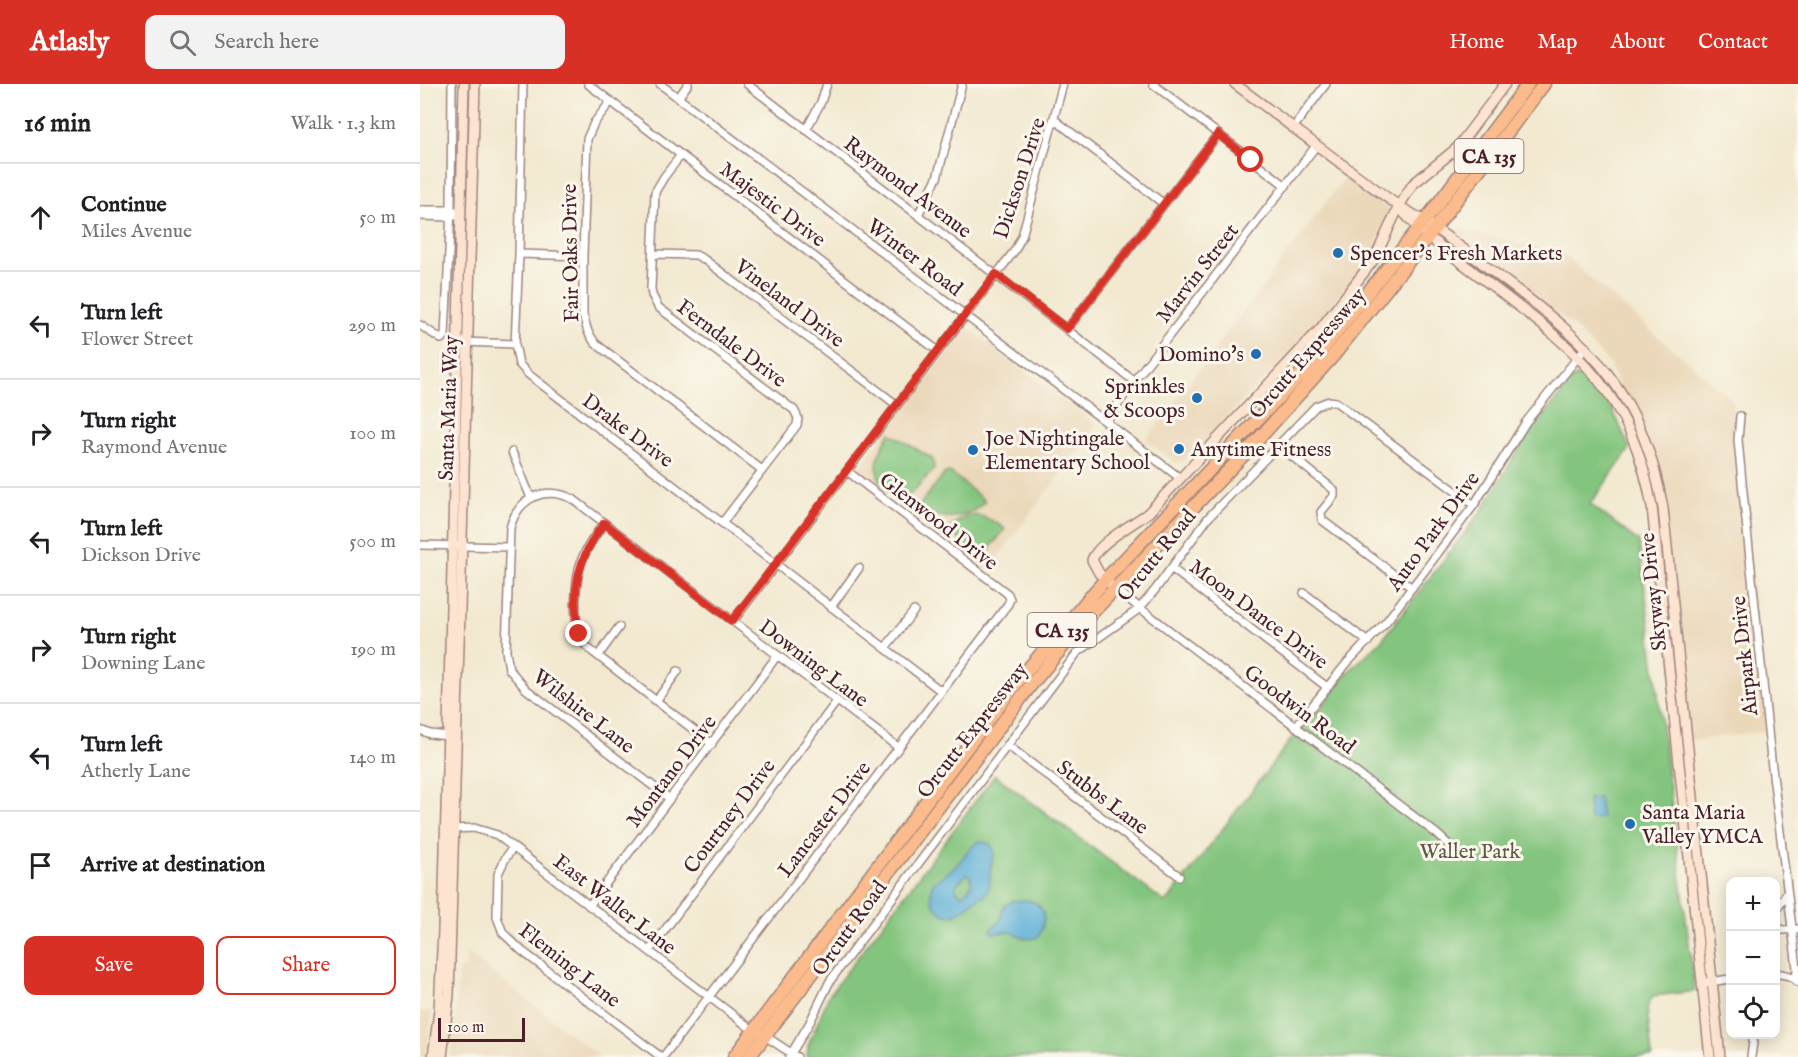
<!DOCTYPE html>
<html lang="en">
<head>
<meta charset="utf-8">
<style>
	body { margin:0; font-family:"IM FELL English",serif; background:#f2f2f2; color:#202124 }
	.controls { position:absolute; right:18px; bottom:18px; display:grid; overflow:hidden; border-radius:12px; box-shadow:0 3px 15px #0003 }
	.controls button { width:54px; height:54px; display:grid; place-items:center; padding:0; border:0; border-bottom:2px solid #e0e0e0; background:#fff; color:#202124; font:30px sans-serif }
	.scale { position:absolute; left:18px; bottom:15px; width:87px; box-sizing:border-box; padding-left:6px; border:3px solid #4a1f2b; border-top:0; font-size:16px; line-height:21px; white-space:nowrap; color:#4a1f2b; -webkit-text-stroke:4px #fbf7ec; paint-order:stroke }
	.stop { position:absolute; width:18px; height:18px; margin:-14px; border:4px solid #d93025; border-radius:50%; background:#fff }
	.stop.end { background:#d93025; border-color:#fff; box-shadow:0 2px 6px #0008 }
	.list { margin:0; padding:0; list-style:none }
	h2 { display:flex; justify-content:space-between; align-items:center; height:78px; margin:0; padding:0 24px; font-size:26px }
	h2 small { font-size:20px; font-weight:400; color:#757577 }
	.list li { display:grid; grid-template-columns:39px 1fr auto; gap:18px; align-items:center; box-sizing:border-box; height:108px; padding:0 24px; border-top:2px solid #e0e0e0 }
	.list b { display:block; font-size:22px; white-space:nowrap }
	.list p { margin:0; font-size:20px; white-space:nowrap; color:#757577 }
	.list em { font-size:20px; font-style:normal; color:#757577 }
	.actions { display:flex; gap:12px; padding:18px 24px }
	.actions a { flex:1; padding:14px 0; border:2px solid #d93025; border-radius:12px; text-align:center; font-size:21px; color:#d93025 }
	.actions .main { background:#d93025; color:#fff }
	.icon { flex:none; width:33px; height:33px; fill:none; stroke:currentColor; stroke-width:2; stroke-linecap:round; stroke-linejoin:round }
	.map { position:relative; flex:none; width:1378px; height:973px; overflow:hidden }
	header { display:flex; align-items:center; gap:36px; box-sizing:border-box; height:84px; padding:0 30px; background:#d93025; color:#fff }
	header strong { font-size:28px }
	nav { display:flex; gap:33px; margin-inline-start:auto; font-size:21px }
	.search { width:420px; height:54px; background:#f2f2f2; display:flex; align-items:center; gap:15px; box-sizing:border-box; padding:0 21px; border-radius:12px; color:#757577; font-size:22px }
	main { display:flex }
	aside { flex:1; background:#fff }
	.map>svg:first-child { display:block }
	.built { fill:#ebd8ba }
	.green { fill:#83c57e; stroke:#667254; stroke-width:1.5 }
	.water { fill:#58aed5; stroke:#516680; stroke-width:1.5; fill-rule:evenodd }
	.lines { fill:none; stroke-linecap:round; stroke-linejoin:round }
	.street-casing { stroke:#9e847e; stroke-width:10 }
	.secondary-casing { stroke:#9e847e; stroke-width:12 }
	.highway-casing { stroke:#9e847e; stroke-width:15 }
	.street { stroke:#fff; stroke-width:7 }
	.secondary { stroke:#fde4d1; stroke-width:9 }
	.highway { stroke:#fbbb8c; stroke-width:12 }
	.route { stroke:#d93025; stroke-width:8 }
	.poi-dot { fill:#1f6fb2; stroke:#fbf7ec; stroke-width:2 }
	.labels { text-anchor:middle; stroke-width:6; stroke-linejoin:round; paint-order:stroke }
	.shield { fill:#fbf7ec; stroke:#7f6065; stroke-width:1.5 }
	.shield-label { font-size:20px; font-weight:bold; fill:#4a1f2b }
	.street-label { font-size:21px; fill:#4a1f2b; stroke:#fbf7ec }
	.poi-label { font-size:21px; fill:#4a1f2b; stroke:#fbf7ec; text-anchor:start }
	.park-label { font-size:21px; fill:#5e5948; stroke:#fbf7ec }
</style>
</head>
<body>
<header>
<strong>Atlasly</strong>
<div class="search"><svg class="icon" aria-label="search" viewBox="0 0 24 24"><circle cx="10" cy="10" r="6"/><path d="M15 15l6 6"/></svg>Search here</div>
<nav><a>Home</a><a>Map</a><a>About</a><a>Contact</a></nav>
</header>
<main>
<aside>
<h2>16 min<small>Walk · 1.3 km</small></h2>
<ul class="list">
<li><svg class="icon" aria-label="ahead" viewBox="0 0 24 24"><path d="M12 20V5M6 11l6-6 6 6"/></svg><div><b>Continue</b><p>Miles Avenue</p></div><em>50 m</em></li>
<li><svg class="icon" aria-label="left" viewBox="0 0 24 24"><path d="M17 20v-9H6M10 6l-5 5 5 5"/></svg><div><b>Turn left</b><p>Flower Street</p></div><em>290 m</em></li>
<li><svg class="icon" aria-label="right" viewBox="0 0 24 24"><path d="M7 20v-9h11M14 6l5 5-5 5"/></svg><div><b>Turn right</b><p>Raymond Avenue</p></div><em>100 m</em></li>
<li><svg class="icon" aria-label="left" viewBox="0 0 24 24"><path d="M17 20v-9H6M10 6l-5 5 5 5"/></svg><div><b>Turn left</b><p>Dickson Drive</p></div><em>500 m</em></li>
<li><svg class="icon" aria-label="right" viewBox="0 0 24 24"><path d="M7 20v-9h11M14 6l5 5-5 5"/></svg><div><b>Turn right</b><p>Downing Lane</p></div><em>190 m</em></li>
<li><svg class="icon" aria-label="left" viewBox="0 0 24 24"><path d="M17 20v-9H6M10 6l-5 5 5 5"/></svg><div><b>Turn left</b><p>Atherly Lane</p></div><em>140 m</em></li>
<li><svg class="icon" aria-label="arrive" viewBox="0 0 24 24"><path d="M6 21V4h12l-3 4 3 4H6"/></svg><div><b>Arrive at destination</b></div></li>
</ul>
<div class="actions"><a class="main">Save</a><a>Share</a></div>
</aside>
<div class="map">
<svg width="1378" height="973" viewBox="0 0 1378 973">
	<rect width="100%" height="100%" fill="#fbf7ec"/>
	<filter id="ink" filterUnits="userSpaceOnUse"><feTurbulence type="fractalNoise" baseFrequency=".0167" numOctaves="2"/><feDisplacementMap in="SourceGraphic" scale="12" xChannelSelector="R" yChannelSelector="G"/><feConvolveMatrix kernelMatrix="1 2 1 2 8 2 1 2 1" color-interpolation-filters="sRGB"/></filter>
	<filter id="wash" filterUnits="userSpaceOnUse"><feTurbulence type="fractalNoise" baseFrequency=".008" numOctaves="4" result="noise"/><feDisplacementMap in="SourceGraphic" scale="24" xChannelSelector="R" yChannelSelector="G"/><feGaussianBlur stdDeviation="1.35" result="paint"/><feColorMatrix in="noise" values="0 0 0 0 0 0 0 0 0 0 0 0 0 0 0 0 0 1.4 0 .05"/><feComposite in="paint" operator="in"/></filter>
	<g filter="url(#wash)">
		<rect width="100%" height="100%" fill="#f2e9d0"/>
		<path class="built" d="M926 92 970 126 952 171 880 258 780 361 761 379H756L726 356Z
			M1031 143 1142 170 1313 317 1348 647 1259 658 1233 387 1190 280 1153 242Z
			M545 245H549L677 341 567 487 439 388 438 385Z
			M47 869 180 973H31L39 885H46Z
			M0 927 12 928 7 973H0Z"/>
		<path class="green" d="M1168 291 1193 326 1210 365 1170 420 1219 458 1275 907 1233 912 1227 924 1232 973H387L388 962 409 911 575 691 746 819 876 649 887 642 929 587 960 558 1064 424 1103 358 1155 292Z
			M470 349 513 375 514 385 482 419C451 399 451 379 470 349Z
			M530 388 565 417C546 437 520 438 498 423L525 389Z
			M553 431C566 432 575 437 585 445L563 473 528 447 539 436Z"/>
		<path class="water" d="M1179 714 1182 734 1170 735 1168 715Z
			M559 757 570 760 575 768 571 782 569 805 564 812C549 815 533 847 515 822 510 814 510 807 513 799L535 783 549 766ZM547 790 550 792 552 800 544 811 540 810 536 806V801Z
			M607 816C627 821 627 837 618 853 602 859 600 848 588 848 582 848 577 849 572 849L571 846 581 835 583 824 587 820 592 817Z"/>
	</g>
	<g filter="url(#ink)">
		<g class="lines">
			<defs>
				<path id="street" d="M103 0 99 170 95 260 99 280 108 290 521 607
					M168 0 518 267
					M240 0 760 394
					M327 0 714 297
					M733 0 866 102
					M258 14 268 0
					M191 17 174 39 167 55 163 172V231L168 248 175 259 342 386
					M635 36 744 120
					M873 44 906 0
					M386 46 401 18 407 0
					M261 71 244 93 235 108 231 205 232 211 238 223 374 326 378 334 377 341 302 439
					M0 126H31L41 130 30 133 0 132
					M498 131 517 94 542 0
					M99 170 163 172
					M233 170 276 171 285 176 477 321
					M0 241 21 255 25 252 31 126 32 0
					M647 245 798 50
					M43 258 95 260
					M1320 332 1318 356 1323 408 1351 675 1377 884 1376 896
					M686 338 714 297 896 62
					M858 361 914 406V412L901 428 902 436 992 504
					M92 368 111 414
					M184 439C176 450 167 462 162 475 155 495 151 542 164 559 167 564 173 568 178 572L292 660
					M0 461 89 463
					M751 484 907 603
					M695 505 1017 750 1042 773
					M884 509 948 558
					M411 523 439 484
					M313 537 595 166 602 152 643 0
					M465 564 494 527
					M178 572 199 543
					M236 617 258 587
					M876 642 927 579 966 538 1054 421 1106 338 1166 263
					M0 646 10 650 28 652
					M587 661 759 792
					M250 715 106 605 89 585 86 567 90 444C98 414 124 401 153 415L479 664
					M31 745 54 744 77 751 334 947 345 952 377 973
					M93 763 85 775 78 790 77 833 83 849 102 867 241 973
					M169 822 357 572
					M1356 826 1367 809
					M1356 843 1363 846 1378 845
					M229 867 417 617
					M1356 889 1370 892 1378 898
					M1282 899 1310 895
					M243 973 588 520 590 515 588 510 427 387
					M369 973 389 940 410 897 657 569 719 525 735 506 788 434 896 322 909 317 916 318 1054 421
					M1331 973 1334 950"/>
				<path id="secondary" d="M815 0C869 40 922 81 976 120 986 127 997 132 1007 139 1034 157 1059 177 1084 196 1175 264 1222 309 1243 424L1300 973
					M984 129C1005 152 1029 169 1054 188 1147 260 1210 298 1232 423L1290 973
					M689 499 679 489 672 476C678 459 712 441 728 429L901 244 955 174 979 122 993 100 1037 64 1085 0
					M13 973 19 926 23 846 44 0
					M22 973 29 911 55 0"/>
				<path id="highway" d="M314 973 542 670 602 592 685 496 894 276 1011 129 1108 0
					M329 973 611 601 666 535 834 360 913 272 1015 144 1124 0"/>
			</defs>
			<use href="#street" class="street-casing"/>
			<use href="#secondary" class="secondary-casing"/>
			<use href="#highway" class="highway-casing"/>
			<use href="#street" class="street"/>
			<use href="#secondary" class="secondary"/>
			<use href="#highway" class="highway"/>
		</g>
	</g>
	<g class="lines" filter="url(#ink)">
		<path class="route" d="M159 550C150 506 158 474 184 439L312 537 576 190 647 245 798 50 831 76"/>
	</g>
	<g class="poi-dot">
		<circle cx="918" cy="169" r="6"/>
		<circle cx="836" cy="270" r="6"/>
		<circle cx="777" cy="314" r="6"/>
		<circle cx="759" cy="365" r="6"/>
		<circle cx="553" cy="366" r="6"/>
		<circle cx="1210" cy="740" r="6"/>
	</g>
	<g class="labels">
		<g class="shield">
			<rect x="1034.5" y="55" width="69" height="34" rx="4.5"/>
			<rect x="607.5" y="529" width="69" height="34" rx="4.5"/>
		</g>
		<g class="shield-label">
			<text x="1069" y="79">CA 135</text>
			<text x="642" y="553">CA 135</text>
		</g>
		<g class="street-label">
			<text transform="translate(599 94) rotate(-72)" y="7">Dickson Drive</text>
			<text transform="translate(488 103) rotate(37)" y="7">Raymond Avenue</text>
			<text transform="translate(353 120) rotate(37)" y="7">Majestic Drive</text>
			<text transform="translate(150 169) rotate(-91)" y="7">Fair Oaks Drive</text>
			<text transform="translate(495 173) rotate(37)" y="7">Winter Road</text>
			<text transform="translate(777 189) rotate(-52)" y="7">Marvin Street</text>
			<text transform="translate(370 219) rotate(37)" y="7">Vineland Drive</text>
			<text transform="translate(312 259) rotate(37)" y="7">Ferndale Drive</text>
			<text transform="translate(887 269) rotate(-49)" y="7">Orcutt Expressway</text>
			<text transform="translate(28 324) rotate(-88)" y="7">Santa Maria Way</text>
			<text transform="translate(208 346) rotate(37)" y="7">Drake Drive</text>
			<text transform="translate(519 437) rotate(38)" y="7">Glenwood Drive</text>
			<text transform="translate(1013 447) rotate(-54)" y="7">Auto Park Drive</text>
			<text transform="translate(736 471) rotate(-51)" y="7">Orcutt Road</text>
			<text transform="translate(1233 508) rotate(-96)" y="7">Skyway Drive</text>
			<text transform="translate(839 530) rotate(37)" y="7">Moon Dance Drive</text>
			<text transform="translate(1324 572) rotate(-96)" y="7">Airpark Drive</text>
			<text transform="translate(394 579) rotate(37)" y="7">Downing Lane</text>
			<text transform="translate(880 625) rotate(37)" y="7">Goodwin Road</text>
			<text transform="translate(164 627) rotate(38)" y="7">Wilshire Lane</text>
			<text transform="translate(552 646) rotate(-52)" y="7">Orcutt Expressway</text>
			<text transform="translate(251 687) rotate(-53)" y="7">Montano Drive</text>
			<text transform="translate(683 713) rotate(37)" y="7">Stubbs Lane</text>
			<text transform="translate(309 732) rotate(-53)" y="7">Courtney Drive</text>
			<text transform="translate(404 735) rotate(-53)" y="7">Lancaster Drive</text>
			<text transform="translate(195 820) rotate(38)" y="7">East Waller Lane</text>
			<text transform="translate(429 844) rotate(-54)" y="7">Orcutt Road</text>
			<text transform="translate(150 881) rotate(38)" y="7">Fleming Lane</text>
		</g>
		<g class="poi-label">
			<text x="930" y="176">Spencer's Fresh Markets</text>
			<text x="824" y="277" text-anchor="end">Domino's</text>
			<text x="765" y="309" text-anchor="end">Sprinkles<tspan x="765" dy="24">&amp; Scoops</tspan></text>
			<text x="565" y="361">Joe Nightingale<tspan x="565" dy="24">Elementary School</tspan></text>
			<text x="771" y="372">Anytime Fitness</text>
			<text x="1222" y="735">Santa Maria<tspan x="1222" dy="24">Valley YMCA</tspan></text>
		</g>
		<g class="park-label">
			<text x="1050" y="774">Waller Park</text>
		</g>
	</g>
</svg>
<div class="controls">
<button>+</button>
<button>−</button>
<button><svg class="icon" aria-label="locate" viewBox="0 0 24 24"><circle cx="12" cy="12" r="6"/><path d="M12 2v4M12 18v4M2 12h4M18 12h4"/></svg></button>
</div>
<div class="scale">100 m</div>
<div class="stop" style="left:831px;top:76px"></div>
<div class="stop end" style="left:159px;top:550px"></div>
</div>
</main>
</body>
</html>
